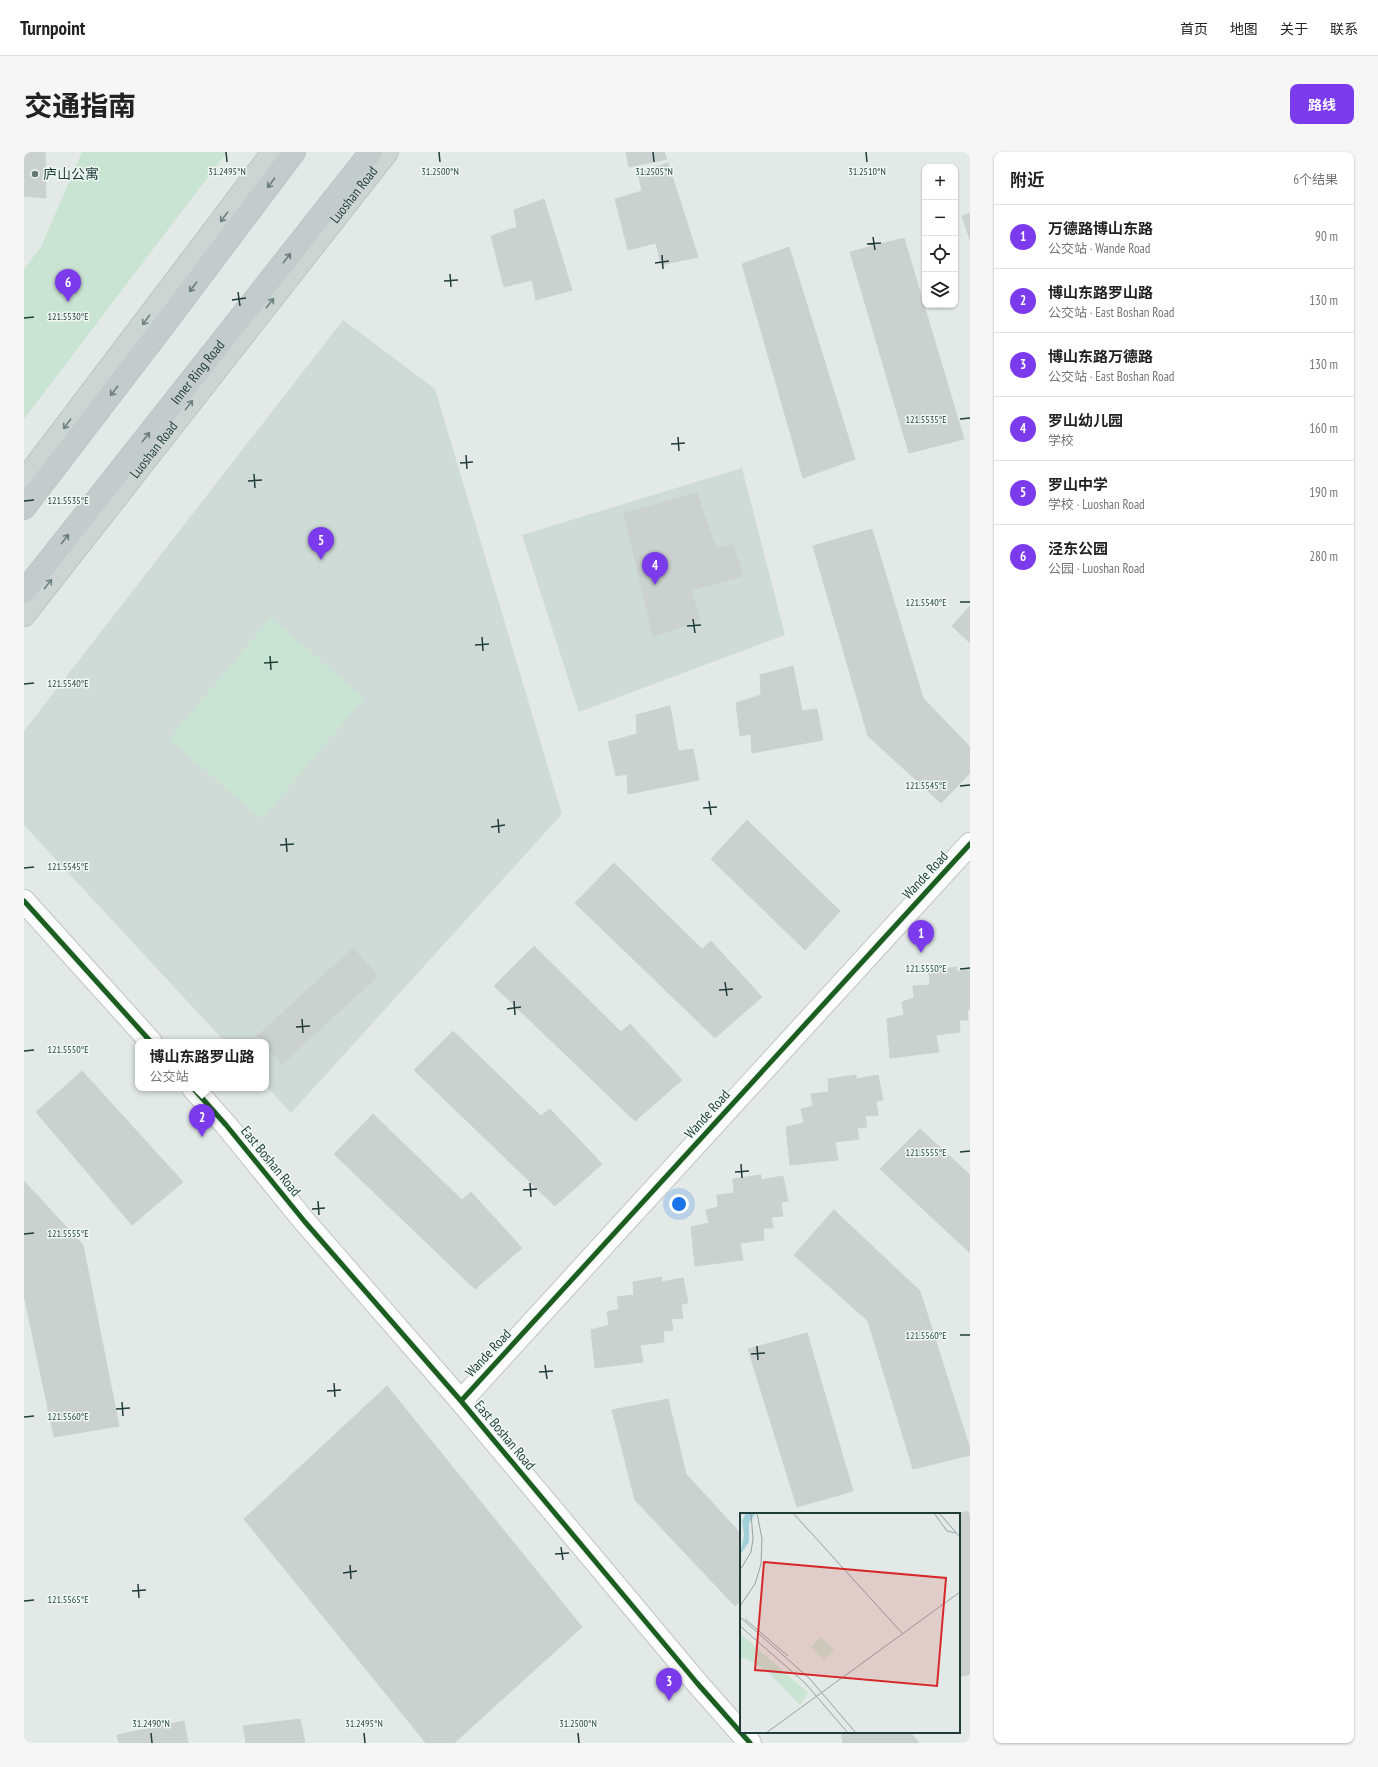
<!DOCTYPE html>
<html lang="zh">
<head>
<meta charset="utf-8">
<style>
	body { margin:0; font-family:"PT Sans Narrow","Noto Sans SC",sans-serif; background:#f6f6f6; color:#222 }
	.controls { position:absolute; right:12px; top:12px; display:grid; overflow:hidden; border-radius:8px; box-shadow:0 1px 3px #0004 }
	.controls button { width:36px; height:36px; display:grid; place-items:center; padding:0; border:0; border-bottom:1px solid #e0e0e0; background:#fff; color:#222; font:20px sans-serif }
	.you { position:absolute; left:655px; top:1052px; width:14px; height:14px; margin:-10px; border:3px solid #fff; border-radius:50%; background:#1a73e8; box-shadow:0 0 0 6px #1a73e833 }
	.badge { display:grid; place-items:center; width:26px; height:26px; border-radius:50%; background:#7c3aed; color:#fff; font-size:13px; font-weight:700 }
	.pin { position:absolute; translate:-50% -33px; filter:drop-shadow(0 1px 2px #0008) }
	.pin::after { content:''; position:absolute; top:21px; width:14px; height:12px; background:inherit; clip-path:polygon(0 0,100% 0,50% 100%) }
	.popup { position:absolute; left:111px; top:887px; width:134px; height:52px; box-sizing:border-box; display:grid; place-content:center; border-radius:8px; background:#fff; filter:drop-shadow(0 1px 3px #0005); font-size:13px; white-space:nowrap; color:#767676 }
	.popup b { font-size:15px; color:#222 }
	.popup::after { content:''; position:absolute; left:50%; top:100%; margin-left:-8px; border:8px solid transparent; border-top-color:#fff }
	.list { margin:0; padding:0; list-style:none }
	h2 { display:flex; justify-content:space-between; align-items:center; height:52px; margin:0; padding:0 16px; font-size:17px }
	h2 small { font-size:13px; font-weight:400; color:#767676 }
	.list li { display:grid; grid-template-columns:26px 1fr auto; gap:12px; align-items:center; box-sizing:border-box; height:64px; padding:0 16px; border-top:1px solid #e0e0e0 }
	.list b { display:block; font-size:15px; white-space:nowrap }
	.list p { margin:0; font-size:13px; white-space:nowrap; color:#767676 }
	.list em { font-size:13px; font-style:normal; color:#767676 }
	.icon { flex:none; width:22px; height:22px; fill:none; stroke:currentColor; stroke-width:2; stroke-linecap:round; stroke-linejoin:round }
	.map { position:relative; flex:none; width:946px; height:1591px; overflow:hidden; border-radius:8px }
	header { display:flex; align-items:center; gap:24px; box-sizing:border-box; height:56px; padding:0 20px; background:#fff; border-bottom:1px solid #e0e0e0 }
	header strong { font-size:19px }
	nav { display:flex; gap:22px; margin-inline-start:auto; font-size:14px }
	.intro { display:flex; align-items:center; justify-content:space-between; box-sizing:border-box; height:96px; padding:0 24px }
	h1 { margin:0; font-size:28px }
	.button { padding:10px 18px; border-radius:8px; background:#7c3aed; color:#fff; font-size:14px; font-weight:700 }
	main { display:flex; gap:24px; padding:0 24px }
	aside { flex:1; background:#fff; border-radius:8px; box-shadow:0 1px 3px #0004 }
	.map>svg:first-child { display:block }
	.built { fill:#cfdbd6 }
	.green { fill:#cae4d3 }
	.building { fill:#cad1cf; stroke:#cbd2cf }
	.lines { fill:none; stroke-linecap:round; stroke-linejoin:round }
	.minor-casing { stroke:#bfc6c3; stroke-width:24 }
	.tertiary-casing { stroke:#bfc6c3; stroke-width:24 }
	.primary-casing { stroke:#bbc5c3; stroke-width:24 }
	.trunk-casing { stroke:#bbc5c3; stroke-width:24 }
	.minor { stroke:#fbfcfb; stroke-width:22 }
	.tertiary { stroke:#fbfcfb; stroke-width:22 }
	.primary { stroke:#cdd5d3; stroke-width:22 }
	.trunk { stroke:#c3ccca; stroke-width:22 }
	.cycleway-casing { stroke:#f0f8f4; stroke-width:8 }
	.cycleway { stroke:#1b5e20; stroke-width:5 }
	.oneway { stroke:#697d79 }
	.oneway2 { stroke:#6d817d }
	.ticks { fill:none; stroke:#1f3d36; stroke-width:1.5 }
	.poi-dot { fill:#637974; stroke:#f0f8f4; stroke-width:1.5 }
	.labels { text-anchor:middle; stroke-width:3; stroke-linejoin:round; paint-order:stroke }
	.poi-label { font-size:14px; fill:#1f3d36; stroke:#f0f8f4; text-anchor:start }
	.street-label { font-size:14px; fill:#1f3d36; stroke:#f0f8f4 }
	.inset-road { fill:none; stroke:#94a4a0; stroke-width:1 }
	.view { fill:#d62828; fill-opacity:0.15; stroke:#d62828; stroke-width:2 }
	.inset-edge { fill:none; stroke:#1f3d36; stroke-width:2 }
	.ticks-label { font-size:10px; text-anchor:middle; fill:#1f3d36; stroke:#f0f8f4; stroke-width:3; stroke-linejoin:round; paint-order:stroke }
</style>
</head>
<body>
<header>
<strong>Turnpoint</strong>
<nav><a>首页</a><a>地图</a><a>关于</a><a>联系</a></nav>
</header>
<div class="intro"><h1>交通指南</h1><a class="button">路线</a></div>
<main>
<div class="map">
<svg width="946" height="1591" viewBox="0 0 946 1591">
	<rect width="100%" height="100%" fill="#e2e9e6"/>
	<path class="built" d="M319 168 411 237 538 662 267 961 242 934V890H201L0 673V579Z
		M718 316 761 483 555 560 498 383Z"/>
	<path class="green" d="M58 0H203L0 267V117L17 95Z
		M247 466 340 546 238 667 145 587Z"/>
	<path class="building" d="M0 0H21L22 46 0 44Z
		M602 0H640L643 7 605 15Z
		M644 11 674 105 637 113 632 91 604 98 591 47 618 39 614 21Z
		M520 47 548 138 512 148 508 128 480 135 467 84 493 75 490 58Z
		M946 61V88L938 64Z
		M880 86 940 287 885 301 826 100Z
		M765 95 831 307 779 326 718 112Z
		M673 341 692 397 709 392 719 424 667 438 676 468 629 485 600 361Z
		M848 377 899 546 946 595V621L917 651 844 584 789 394Z
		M946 454V491L928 474Z
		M769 514 778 559 793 557 799 588 728 601 727 582 716 584 712 551 737 543 736 523Z
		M646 554 654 599 669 597 675 628 604 642 603 622 592 624 584 590 613 582 612 563Z
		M723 668 816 759 781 798 687 707Z
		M590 711 678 797 687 789 738 845 691 886 551 751Z
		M510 794 597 880 606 872 658 928 611 969 470 834Z
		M329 796 354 824 258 912 242 894V890H239L233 884Z
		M933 815 932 820 946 817V857H943L944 868H935L936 880 912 883 915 900 866 906 863 867 880 863 878 850 890 846 889 834 906 833 905 819Z
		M429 879 517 964 526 957 578 1012 531 1054 390 918Z
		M58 919 159 1030 108 1073 12 960Z
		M832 923V927L854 923 859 948 852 949 854 963 841 964 843 975 833 976 835 987 811 990 814 1008 766 1013 762 975 780 971 777 957 789 954 787 942 805 940 804 927Z
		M349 962 438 1048 447 1040 498 1096 451 1137 310 1002Z
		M896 977 946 1023V1101L856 1017Z
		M737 1023V1028L759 1024 764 1049 757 1050 759 1064 747 1065 749 1076H739L740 1088 716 1091 719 1108 671 1114 667 1075 685 1071 682 1058 694 1055 693 1043 710 1041 709 1027Z
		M0 1029 59 1093 95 1274 30 1285 0 1143Z
		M810 1058 896 1139 946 1297V1303L889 1317 844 1169 770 1103Z
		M638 1125 637 1130 659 1126 664 1151 657 1152 659 1166 647 1167 649 1178 639 1179 640 1190 616 1193 619 1210 571 1216 567 1178 585 1173 583 1160 595 1157 593 1145 610 1143 609 1130Z
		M783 1181 829 1339 773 1355 724 1197Z
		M363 1234 558 1475 430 1591H402L220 1367Z
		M644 1247 662 1322 717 1382V1449L711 1454 611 1348 588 1258Z
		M944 1359 946 1365V1522L935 1525V1362Z
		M276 1567 281 1591H222L219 1574Z
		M160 1569 164 1591H95L93 1583Z
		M817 1580H886L895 1591H819Z"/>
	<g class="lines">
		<defs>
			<path id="minor" d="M437 1249 946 692"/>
			<path id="tertiary" d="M0 749 127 890
				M169 936 202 973 281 1070 437 1249 673 1531 726 1591"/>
			<g id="primary">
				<path d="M0 329 249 0"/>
				<path id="s1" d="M0 463 363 0"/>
			</g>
			<g id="trunk">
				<path d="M0 356 137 177 270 0"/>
				<path id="s2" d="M0 440 347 0"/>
			</g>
		</defs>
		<use href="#minor" class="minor-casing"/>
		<use href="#tertiary" class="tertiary-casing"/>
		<use href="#primary" class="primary-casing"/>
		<use href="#trunk" class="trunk-casing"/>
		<use href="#minor" class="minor"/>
		<use href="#tertiary" class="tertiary"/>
		<use href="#primary" class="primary"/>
		<use href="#trunk" class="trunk"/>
		<defs>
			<path id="cycleway" d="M0 749 127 890
				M169 936 202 973 281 1070 437 1249 673 1531 726 1591
				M437 1249 946 692"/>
		</defs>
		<use href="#cycleway" class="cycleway-casing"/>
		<use href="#cycleway" class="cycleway"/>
	</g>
	<defs><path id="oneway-shaft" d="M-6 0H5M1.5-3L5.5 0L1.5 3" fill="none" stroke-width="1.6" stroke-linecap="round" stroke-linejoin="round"/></defs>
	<g class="oneway">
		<use href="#oneway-shaft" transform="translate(247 31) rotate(127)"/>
		<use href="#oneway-shaft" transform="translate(263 106) rotate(-52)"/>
		<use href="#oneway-shaft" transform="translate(169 135) rotate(127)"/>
		<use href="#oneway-shaft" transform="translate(90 239) rotate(128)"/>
		<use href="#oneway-shaft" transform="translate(122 285) rotate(-52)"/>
		<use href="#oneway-shaft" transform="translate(41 387) rotate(-52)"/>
	</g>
	<g class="oneway2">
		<use href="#oneway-shaft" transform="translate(200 65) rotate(127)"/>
		<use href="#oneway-shaft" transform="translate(246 151) rotate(-52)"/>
		<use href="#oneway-shaft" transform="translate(122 168) rotate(127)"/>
		<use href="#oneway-shaft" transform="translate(165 253) rotate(-52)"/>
		<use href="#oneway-shaft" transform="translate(43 272) rotate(127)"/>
		<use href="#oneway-shaft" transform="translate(24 432) rotate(-52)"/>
	</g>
	<path class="ticks" d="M202 0 203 10M415 0 416 10M629 0 630 10M842 0 843 10M849 85 851 98M843 92 857 91M638 103 639 117M631 111 645 109M426 122 427 135M420 129 434 128M214 140 216 154M208 148 222 146M0 166 10 165M936 267 946 266M654 285 655 299M647 292 661 291M442 303 443 317M436 311 449 310M230 322 231 336M224 329 238 328M0 349 10 348M936 450H946M669 467 671 481M663 474 677 473M458 485 459 499M451 493 465 492M246 504 247 518M240 511 254 510M0 532 10 531M936 634 946 633M685 649 687 663M679 656 693 655M474 667 475 681M467 675 481 673M262 686 263 700M256 693 270 692M0 716 10 715M936 817 946 816M701 830 703 844M695 838 709 837M490 849 491 863M483 857 497 855M278 867 279 881M272 875 286 874M0 899 10 898M936 1000 946 999M717 1012 718 1026M711 1020 725 1019M506 1031 507 1045M499 1038 513 1037M294 1049 295 1063M288 1057 301 1056M0 1082 10 1081M936 1183H946M733 1194 734 1208M727 1202 741 1201M521 1213 523 1227M515 1220 529 1219M310 1231 311 1245M303 1239 317 1238M98 1250 99 1264M92 1257 106 1256M0 1265 10 1264M537 1395 539 1408M531 1402 545 1401M326 1413 327 1427M319 1421 333 1419M114 1432 115 1446M108 1439 122 1438M0 1449 10 1448M127 1581 128 1591M340 1581 341 1591M554 1581 555 1591"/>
	<circle class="poi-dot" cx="11" cy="22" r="4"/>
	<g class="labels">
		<g class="poi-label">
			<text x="19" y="27">庐山公寓</text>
		</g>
		<g class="street-label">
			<text dy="5" stroke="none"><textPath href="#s1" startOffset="534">Luoshan Road</textPath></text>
			<text dy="5" stroke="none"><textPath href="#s2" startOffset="280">Inner Ring Road</textPath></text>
			<text dy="5" stroke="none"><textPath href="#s1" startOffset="210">Luoshan Road</textPath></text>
			<text transform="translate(901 723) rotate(-47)" y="5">Wande Road</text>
			<text transform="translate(683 962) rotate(-48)" y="5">Wande Road</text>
			<text transform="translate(247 1009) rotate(51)" y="5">East Boshan Road</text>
			<text transform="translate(464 1201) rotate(-47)" y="5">Wande Road</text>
			<text transform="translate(481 1283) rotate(50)" y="5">East Boshan Road</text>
		</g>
	</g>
	<g transform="translate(716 1361)">
		<rect width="220" height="220" fill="#e2e9e6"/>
		<path d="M0 120 68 180 60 192 26 157 5 145 0 146ZM81 124 94 137 84 147 71 134Z" fill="#cae4d3"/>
		<path d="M6 0H16L9 10V29L0 42 4 22 2 8Z" fill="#a0d0da"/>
		<path class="inset-road" d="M53 0 162 120M194 0 207 18 216 20M199 0 220 24M0 57 11 39 13 26 11 0M0 93 15 71 21 51 22 26 17 0M0 104 70 166 116 220M5 106 48 143M0 113 65 170 108 220M26 220 220 79"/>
		<path class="view" d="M24 49 206 65 197 173 15 157Z"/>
		<rect width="220" height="220" class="inset-edge"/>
	</g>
	<g class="ticks-label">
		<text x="203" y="23">31.2495°N</text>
		<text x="416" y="23">31.2500°N</text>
		<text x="630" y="23">31.2505°N</text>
		<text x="843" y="23">31.2510°N</text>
		<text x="44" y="168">121.5530°E</text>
		<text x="902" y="271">121.5535°E</text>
		<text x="44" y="352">121.5535°E</text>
		<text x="902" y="454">121.5540°E</text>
		<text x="44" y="535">121.5540°E</text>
		<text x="902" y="637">121.5545°E</text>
		<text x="44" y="718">121.5545°E</text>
		<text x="902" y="820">121.5550°E</text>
		<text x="44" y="901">121.5550°E</text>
		<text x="902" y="1004">121.5555°E</text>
		<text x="44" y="1085">121.5555°E</text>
		<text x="902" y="1187">121.5560°E</text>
		<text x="44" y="1268">121.5560°E</text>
		<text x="44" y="1451">121.5565°E</text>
		<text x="127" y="1575">31.2490°N</text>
		<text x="340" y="1575">31.2495°N</text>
		<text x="554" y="1575">31.2500°N</text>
	</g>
</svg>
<div class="controls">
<button>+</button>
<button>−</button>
<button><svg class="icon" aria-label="locate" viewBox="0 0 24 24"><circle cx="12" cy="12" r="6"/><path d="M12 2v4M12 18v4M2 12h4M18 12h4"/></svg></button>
<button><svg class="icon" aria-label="layers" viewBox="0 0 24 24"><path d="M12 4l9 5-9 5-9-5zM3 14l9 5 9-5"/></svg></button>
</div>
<div class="you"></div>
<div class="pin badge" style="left:897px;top:801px">1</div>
<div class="pin badge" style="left:178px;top:985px">2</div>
<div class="popup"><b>博山东路罗山路</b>公交站</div>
<div class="pin badge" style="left:645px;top:1549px">3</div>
<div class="pin badge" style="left:631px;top:433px">4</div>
<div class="pin badge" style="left:297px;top:408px">5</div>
<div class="pin badge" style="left:44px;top:150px">6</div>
</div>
<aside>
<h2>附近<small>6个结果</small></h2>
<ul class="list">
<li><span class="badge">1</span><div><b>万德路博山东路</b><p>公交站 · Wande Road</p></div><em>90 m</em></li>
<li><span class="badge">2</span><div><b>博山东路罗山路</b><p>公交站 · East Boshan Road</p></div><em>130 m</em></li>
<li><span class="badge">3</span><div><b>博山东路万德路</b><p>公交站 · East Boshan Road</p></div><em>130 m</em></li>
<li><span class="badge">4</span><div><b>罗山幼儿园</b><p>学校</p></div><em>160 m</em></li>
<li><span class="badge">5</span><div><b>罗山中学</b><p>学校 · Luoshan Road</p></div><em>190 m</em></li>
<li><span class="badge">6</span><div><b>泾东公园</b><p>公园 · Luoshan Road</p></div><em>280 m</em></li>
</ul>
</aside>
</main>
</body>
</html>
